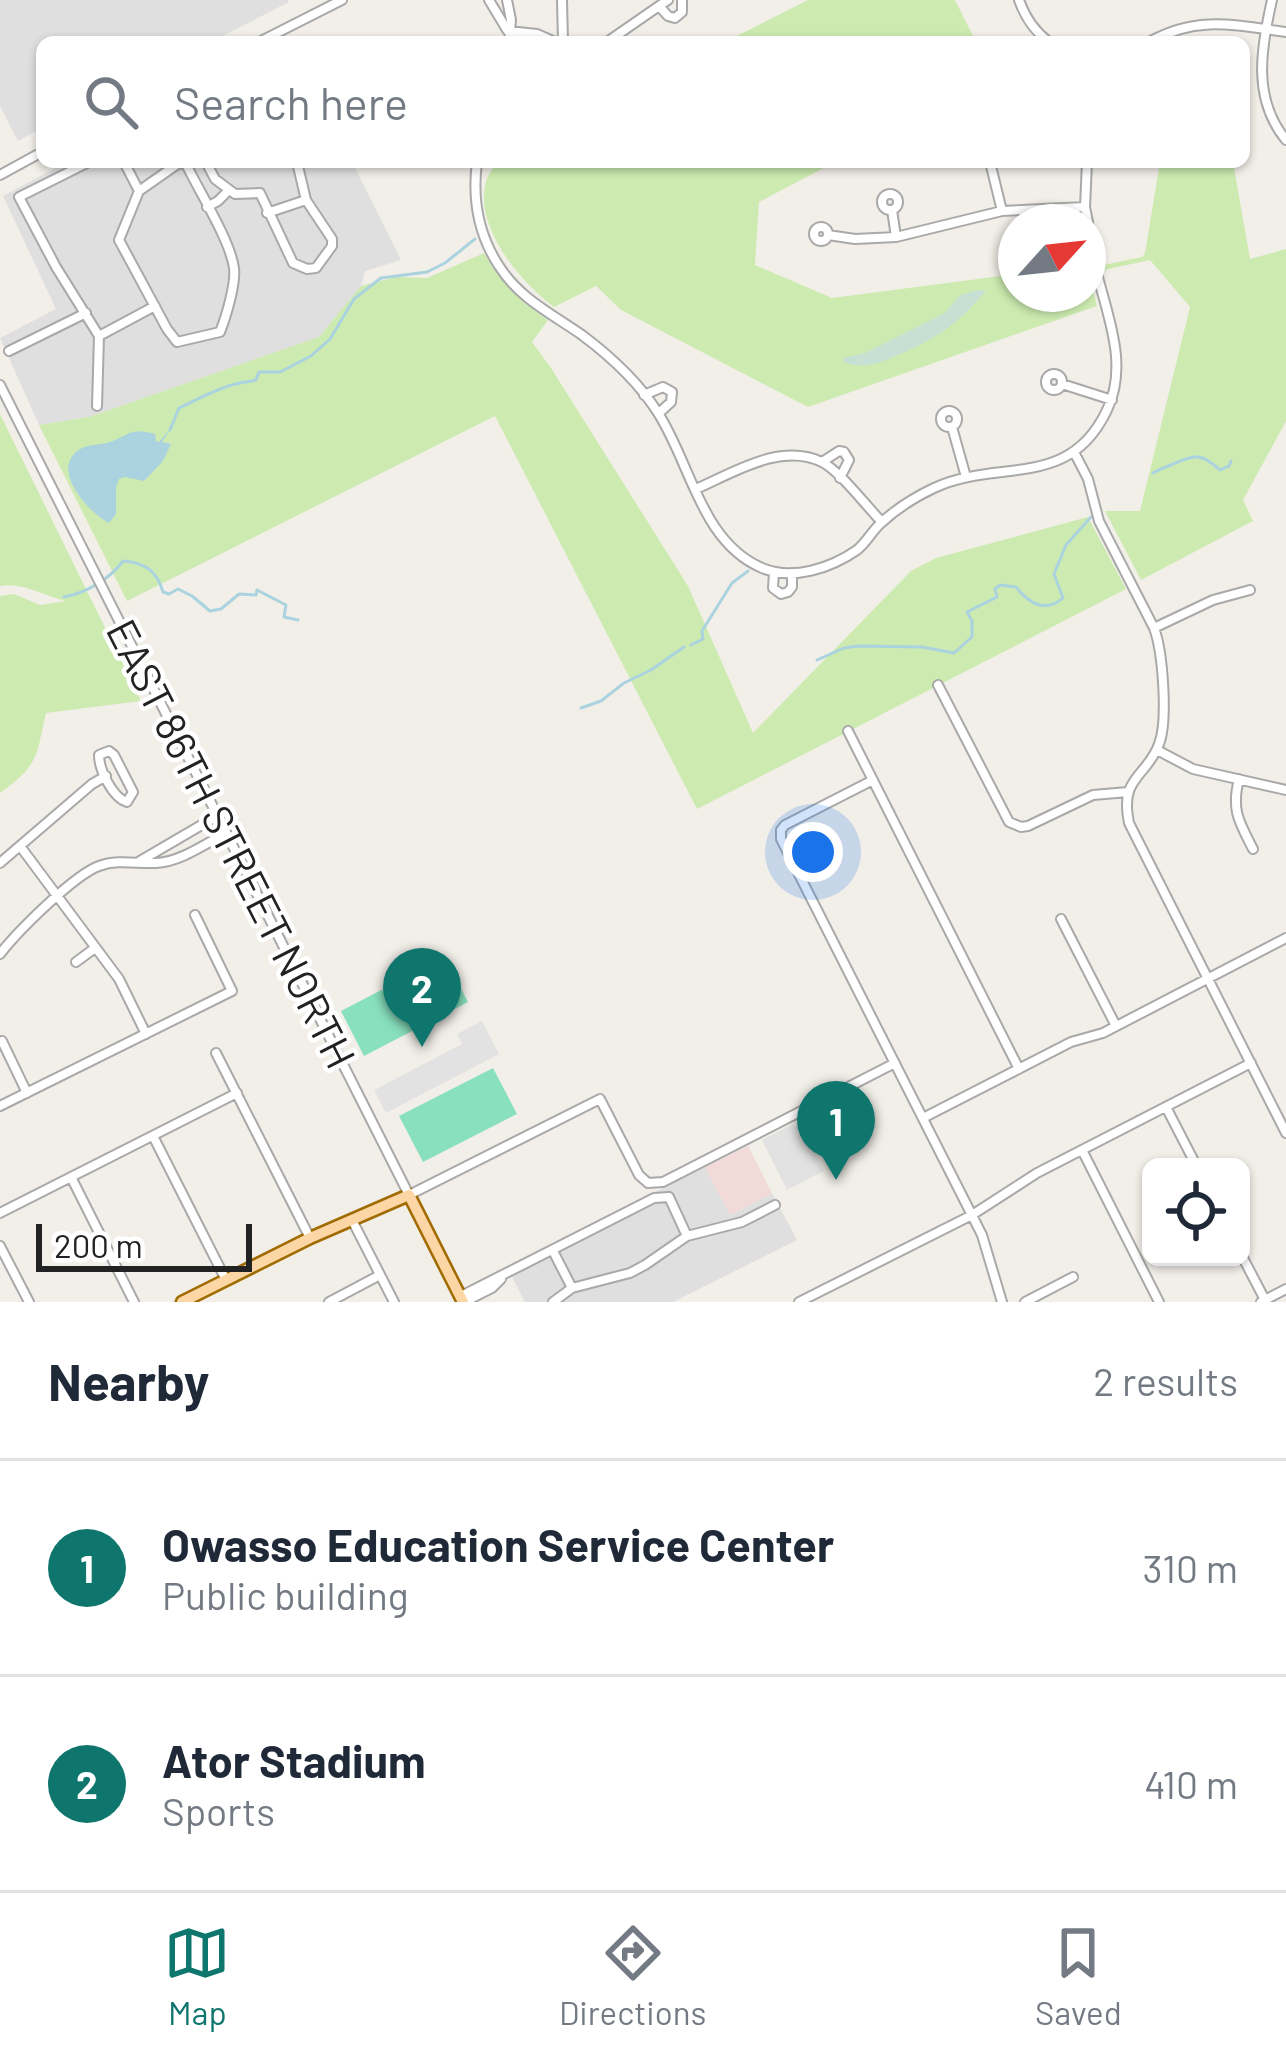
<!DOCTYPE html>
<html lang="en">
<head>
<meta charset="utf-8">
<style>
	body { margin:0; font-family:Barlow,sans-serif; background:#f6f6f7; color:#1f2937 }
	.controls { position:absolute; right:36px; bottom:36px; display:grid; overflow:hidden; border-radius:18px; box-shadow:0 3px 9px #0004 }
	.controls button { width:108px; height:108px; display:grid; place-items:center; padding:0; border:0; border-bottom:3px solid #e0e1e3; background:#fff; color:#1f2937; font:60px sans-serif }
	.compass { position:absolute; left:998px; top:204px; width:108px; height:108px; border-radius:50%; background:#fff; box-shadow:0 3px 9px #0004; rotate:63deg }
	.scale { position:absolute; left:36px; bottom:30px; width:216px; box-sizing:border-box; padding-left:12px; border:6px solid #222; border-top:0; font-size:33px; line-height:42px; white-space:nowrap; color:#222; -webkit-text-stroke:9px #fff; paint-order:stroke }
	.you { position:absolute; left:813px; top:852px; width:42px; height:42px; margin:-30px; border:9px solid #fff; border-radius:50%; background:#1a73e8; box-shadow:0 0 0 18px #1a73e833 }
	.badge { display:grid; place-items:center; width:78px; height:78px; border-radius:50%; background:#0f766e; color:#fff; font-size:39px; font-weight:700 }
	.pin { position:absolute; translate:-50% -99px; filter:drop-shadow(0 3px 6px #0008) }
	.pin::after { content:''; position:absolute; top:63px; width:42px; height:36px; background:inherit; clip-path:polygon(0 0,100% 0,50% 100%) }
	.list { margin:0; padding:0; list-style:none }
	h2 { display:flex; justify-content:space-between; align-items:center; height:156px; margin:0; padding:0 48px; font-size:51px }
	h2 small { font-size:39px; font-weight:400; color:#747a83 }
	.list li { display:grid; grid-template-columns:78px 1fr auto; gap:36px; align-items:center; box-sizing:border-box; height:216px; padding:0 48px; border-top:3px solid #e0e1e3 }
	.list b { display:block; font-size:45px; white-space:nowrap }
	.list p { margin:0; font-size:39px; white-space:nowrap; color:#747a83 }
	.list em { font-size:39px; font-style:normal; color:#747a83 }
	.icon { flex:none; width:66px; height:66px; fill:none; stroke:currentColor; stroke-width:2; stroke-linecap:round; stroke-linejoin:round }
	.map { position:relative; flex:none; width:1286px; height:1302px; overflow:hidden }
	.search { position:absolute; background:#fff; box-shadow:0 3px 9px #0004; left:36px; right:36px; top:36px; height:132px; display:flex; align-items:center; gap:30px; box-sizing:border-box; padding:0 42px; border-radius:18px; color:#747a83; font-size:45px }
	.sheet { height:588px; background:#fff }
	nav { display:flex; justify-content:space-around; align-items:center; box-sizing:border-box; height:168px; border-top:3px solid #e0e1e3; background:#fff; font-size:33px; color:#747a83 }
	nav a { display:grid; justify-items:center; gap:6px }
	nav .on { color:#0f766e }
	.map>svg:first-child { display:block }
	.residential { fill:#e0dfdf }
	.commercial { fill:#f2dad9 }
	.grass { fill:#cdebb0 }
	.wetland { fill:#c6e0d4 }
	.pitch { fill:#88e0be }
	.parking { fill:#e2e2e2 }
	.water { fill:#aad3df }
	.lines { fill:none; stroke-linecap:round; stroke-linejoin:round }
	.stream { stroke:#aad3df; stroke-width:3 }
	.minor-casing { stroke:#a9a9a9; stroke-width:12 }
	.major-casing { stroke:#a06b00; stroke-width:15 }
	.minor { stroke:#fff; stroke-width:8 }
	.major { stroke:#fcd6a4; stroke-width:10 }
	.labels { text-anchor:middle; stroke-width:9; stroke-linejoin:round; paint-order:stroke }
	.street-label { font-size:42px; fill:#222; stroke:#fff }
</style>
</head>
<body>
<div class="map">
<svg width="1286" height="1302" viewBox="0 0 1286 1302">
	<rect width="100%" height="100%" fill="#f2efe9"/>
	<path class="residential" d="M0 0H288L289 2 211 42H42V128L18 141 0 106Z
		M67 162H352L401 260 365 271 361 286 320 337 89 417 39 425 0 338 56 309 3 196Z
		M705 1167 730 1215 772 1193 797 1240 673 1302H525L507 1267Z"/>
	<path class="commercial" d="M748 1146 772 1193 730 1215 705 1167Z"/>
	<path class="grass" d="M808 0H955L976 42H725Z
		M497 162H835L759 202 755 265 832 298 1016 274V294H1088V270L1097 306 808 407 621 310 596 286 554 307C520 282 471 224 487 178 490 172 494 167 497 162Z
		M1160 162H1233L1250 259 1286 249V421L1243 500 1253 521 1141 580 1105 511H1140L1190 307 1150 260 1104 270 1103 265 1142 257 1145 253Z
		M484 253C500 282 521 302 548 320L532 342 551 368 688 586 753 733 911 571 936 558 1088 517 1126 589 697 809 495 416 127 601 39 425 89 417 319 337 361 286 396 277 427 278Z
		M0 414 141 701 46 713C36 757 39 765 0 793V596L14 594 40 605 66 601C44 596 22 582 0 586Z"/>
	<path class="wetland" d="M977 290 986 291C956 325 941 336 900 354 880 363 865 370 844 362L843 358 865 353 945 313 959 296Z"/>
	<path class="pitch" d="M445 957 468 1002 364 1056 341 1011Z
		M493 1068 517 1114 423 1162 399 1116Z"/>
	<path class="parking" d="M482 1021 499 1054 386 1113 374 1090 462 1044 457 1034Z
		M793 1124 794 1126 800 1124 824 1171 787 1190 762 1140Z"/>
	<path class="water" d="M172 427 162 442 171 444 163 461 144 481 125 477 119 479 116 487V514L109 523C91 514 54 475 74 454 84 443 98 446 110 442 131 434 130 427 155 434L156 441 159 442Z"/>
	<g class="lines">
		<path class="stream" d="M170 430 179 408C197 400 217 388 236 384 242 382 249 382 256 380L259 372H280L311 356 330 339 354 299 381 278 427 272 445 263 475 239
			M1153 473C1160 469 1166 467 1173 464 1195 455 1201 452 1220 470L1229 466 1231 461
			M64 597C86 593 110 579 123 561 146 563 157 571 163 592L169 594 178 589 192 596 210 611 221 609 239 594 256 595 257 590 286 605 284 617 298 620
			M691 645 703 639 702 631 732 583 748 571
			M817 660 844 648 858 646 922 647 954 653 972 637V621L967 612 997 597 995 589 1000 585 1016 587C1029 604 1046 613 1063 598L1054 574 1066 545 1091 517
			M581 708 601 701 624 683 651 670 684 647"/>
		<defs>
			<path id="minor" d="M489 0 507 30
				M507 0 511 20 509 42
				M562 0 563 42
				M668 0 659 6 668 16 675 18 682 12V0
				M1019 0C1025 17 1034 31 1049 42
				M1272 0C1261 48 1252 99 1286 140
				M508 31 537 34 555 42
				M259 42 342 0
				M607 42 659 6
				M1149 42C1197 15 1235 25 1286 32
				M89 162 19 197 56 267 99 336 97 406
				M124 162 139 191
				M206 162 215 179 235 194 260 193 293 263 307 269 316 268 332 246V239L306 200 297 162
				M477 162C472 200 478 234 499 266 519 298 552 314 582 335 610 356 640 384 658 413 691 464 701 542 762 568 793 581 831 568 857 550 866 543 872 531 881 523 896 509 915 497 934 488 997 458 1069 491 1107 410 1128 367 1109 320 1098 277 1094 259 1091 241 1088 223
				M990 162 1002 211
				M1087 162 1085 207 1088 222
				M179 163 186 164C199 191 230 240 234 268 236 284 226 317 220 332L177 342 167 329 119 240 139 191Z
				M0 175 42 152
				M882 202a8 8 0 1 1 16 0a8 8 0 1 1-16 0Z
				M207 207 218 201 229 190
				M892 210 896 237
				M267 213 306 200
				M814 234a7 7 0 1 1 14 0a7 7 0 1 1-14 0Z
				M828 235 855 239 896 237 1002 211 1085 207
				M99 336 155 306
				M9 351 86 313
				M1046 382a8 8 0 1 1 16 0a8 8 0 1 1-16 0Z
				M1062 384 1112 400
				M0 385 409 1195 600 1099 639 1175 648 1183 663 1182 895 1063
				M644 395 663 387 672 392 671 402 659 413
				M941 419a8 8 0 1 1 16 0a8 8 0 1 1-16 0Z
				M952 427 966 477
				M1074 452 1088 479 1099 521 1154 628C1163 652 1168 721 1159 744 1147 777 1119 777 1129 823L1286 1133
				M822 462 839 451 844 452 849 460 840 478
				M696 489C733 473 780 442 822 462 841 472 866 506 882 522
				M774 572 773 588 781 594 788 592 792 587V573
				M1154 628 1213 600 1250 590
				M938 685 1009 822 1021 827 1028 826 1093 795 1128 792
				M848 731 1019 1069
				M1157 750 1193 769 1286 790
				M109 751 114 755 133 792 127 802C113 798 99 770 99 755Z
				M1239 779C1231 810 1239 822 1253 849
				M873 780 785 825 781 830V839L982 1235 1002 1302
				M20 846 119 979 146 1034
				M140 861 217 816
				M0 863 92 784 106 776
				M1061 919 1116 1026
				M0 954C17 932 74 875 99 866 118 859 137 864 156 863 180 862 205 844 226 833
				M76 962 95 948
				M2 1041 27 1093
				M216 1053 310 1238
				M0 1106 232 991 195 915
				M1166 1107 1197 1167
				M923 1118 1071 1042 1103 1033 1286 938
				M153 1136 226 1280
				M1082 1150 1159 1302
				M71 1177 134 1302
				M0 1213 237 1093
				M352 1220 394 1302
				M0 1246 29 1302
				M553 1251 572 1288
				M1241 1254 1265 1300
				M461 1296 654 1198 669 1197 687 1236
				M329 1302 380 1275
				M464 1302 492 1288 501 1279
				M553 1302 572 1288 630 1273 645 1265 687 1236 742 1222 775 1205
				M799 1302 972 1215 1037 1173 1251 1063
				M1025 1302 1073 1277
				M1261 1302 1286 1289"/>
			<path id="major" d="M182 1302 310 1238 409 1195 463 1302"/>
		</defs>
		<use href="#minor" class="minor-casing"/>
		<use href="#major" class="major-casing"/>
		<use href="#minor" class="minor"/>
		<use href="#major" class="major"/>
	</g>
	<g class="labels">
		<g class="street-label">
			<text transform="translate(231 844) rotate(63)" y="15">EAST 86TH STREET NORTH</text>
		</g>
	</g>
</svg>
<div class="controls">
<button><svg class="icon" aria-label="locate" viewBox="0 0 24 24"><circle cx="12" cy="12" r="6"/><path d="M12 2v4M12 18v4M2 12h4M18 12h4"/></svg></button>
</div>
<svg class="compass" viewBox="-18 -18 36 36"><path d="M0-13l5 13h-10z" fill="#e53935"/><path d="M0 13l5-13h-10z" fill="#747a83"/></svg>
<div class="scale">200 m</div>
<div class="you"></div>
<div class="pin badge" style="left:836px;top:1180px">1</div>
<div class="pin badge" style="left:422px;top:1047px">2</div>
<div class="search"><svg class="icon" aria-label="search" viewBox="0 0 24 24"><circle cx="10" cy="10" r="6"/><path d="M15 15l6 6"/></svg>Search here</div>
</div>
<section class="sheet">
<h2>Nearby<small>2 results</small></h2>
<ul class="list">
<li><span class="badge">1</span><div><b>Owasso Education Service Center</b><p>Public building</p></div><em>310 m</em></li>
<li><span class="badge">2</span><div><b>Ator Stadium</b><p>Sports</p></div><em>410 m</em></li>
</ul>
</section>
<nav>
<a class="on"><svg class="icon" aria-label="map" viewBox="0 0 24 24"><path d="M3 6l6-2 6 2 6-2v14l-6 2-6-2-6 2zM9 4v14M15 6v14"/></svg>Map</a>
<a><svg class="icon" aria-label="directions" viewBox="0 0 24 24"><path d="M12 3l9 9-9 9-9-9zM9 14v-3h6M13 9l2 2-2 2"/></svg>Directions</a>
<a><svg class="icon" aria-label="saved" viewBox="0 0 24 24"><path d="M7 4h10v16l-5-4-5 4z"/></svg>Saved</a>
</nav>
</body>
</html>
